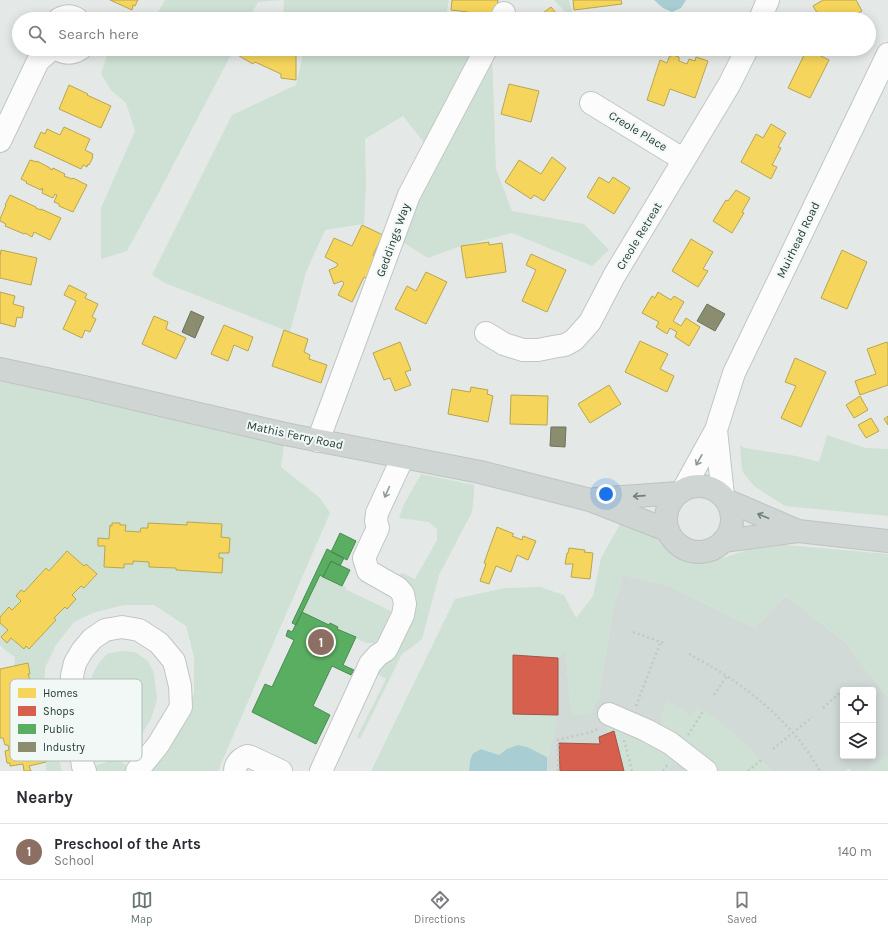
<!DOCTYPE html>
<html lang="en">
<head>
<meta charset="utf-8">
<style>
	body { margin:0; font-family:Karla,sans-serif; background:#f2f2f3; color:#2b2b33 }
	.controls { position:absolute; right:12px; bottom:12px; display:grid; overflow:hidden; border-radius:4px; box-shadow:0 2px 10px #0003 }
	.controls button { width:36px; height:36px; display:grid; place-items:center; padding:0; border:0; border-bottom:1px solid #e1e1e2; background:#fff; color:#2b2b33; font:20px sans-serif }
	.you { position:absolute; left:606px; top:494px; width:14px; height:14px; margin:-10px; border:3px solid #fff; border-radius:50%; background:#1a73e8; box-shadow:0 0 0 6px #1a73e833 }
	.badge { display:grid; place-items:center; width:26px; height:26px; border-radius:50%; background:#677773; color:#fff; font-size:13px; font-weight:700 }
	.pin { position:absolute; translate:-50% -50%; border:2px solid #fff; box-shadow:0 1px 4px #0006 }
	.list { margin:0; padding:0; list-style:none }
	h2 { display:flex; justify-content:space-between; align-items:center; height:52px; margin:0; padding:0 16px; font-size:17px }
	h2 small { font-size:13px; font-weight:400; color:#7c7c81 }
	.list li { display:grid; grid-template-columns:26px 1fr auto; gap:12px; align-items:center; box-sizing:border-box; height:56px; padding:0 16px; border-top:1px solid #e1e1e2 }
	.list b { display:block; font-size:15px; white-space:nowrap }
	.list p { margin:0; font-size:13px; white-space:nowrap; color:#7c7c81 }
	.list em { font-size:13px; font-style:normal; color:#7c7c81 }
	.icon { flex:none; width:22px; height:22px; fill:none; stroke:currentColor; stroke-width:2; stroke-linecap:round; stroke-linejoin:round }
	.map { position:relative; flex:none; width:888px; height:771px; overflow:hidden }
	.search { position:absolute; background:#fff; box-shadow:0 2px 10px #0003; left:12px; right:12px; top:12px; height:44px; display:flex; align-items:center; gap:10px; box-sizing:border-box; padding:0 14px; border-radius:22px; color:#7c7c81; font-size:15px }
	.sheet { height:108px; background:#fff }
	nav { display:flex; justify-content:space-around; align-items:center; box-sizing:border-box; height:56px; border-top:1px solid #e1e1e2; background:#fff; font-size:11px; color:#7c7c81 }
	nav a { display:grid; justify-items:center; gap:2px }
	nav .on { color:#677773 }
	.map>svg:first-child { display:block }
	.built { fill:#d2dad7; fill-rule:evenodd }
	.green { fill:#cee1d4 }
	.water { fill:#a8cdd3 }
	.homes { fill:#f6d55c; stroke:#b7a650 }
	.shops { fill:#d6604d; stroke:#a05546 }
	.public { fill:#5aae61; stroke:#4a8b54 }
	.industry { fill:#8c8c6e; stroke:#6c735d }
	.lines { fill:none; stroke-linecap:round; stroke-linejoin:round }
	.minor-casing { stroke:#c1c6c4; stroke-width:24 }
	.major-casing { stroke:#bdc4c2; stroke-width:24 }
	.path { stroke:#c1c9c5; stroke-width:2.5; stroke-dasharray:2 3; stroke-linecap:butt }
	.minor { stroke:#fbfcfb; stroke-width:22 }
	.major { stroke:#ced5d3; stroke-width:22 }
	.oneway { stroke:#8f9b98 }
	.oneway2 { stroke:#70807c }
	.labels { text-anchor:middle; stroke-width:4; stroke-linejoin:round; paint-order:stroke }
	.street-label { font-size:12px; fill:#233a34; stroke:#f2f8f5 }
	.key { fill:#f2f8f5; stroke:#b4bfbb; stroke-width:1 }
	.key-label { font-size:11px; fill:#233a34 }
</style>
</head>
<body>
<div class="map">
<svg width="888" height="771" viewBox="0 0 888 771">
	<rect width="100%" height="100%" fill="#e4e9e7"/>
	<path class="built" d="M623 575 669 586 755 628 786 596 844 641 888 698V756L865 771H851L849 769 845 771H547V757L550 753 513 714V655L558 658 566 650 570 705 595 703 598 700 614 605ZM843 690H873V756H843Z"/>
	<path class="green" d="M165 0H282L258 2 249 19H152H154Z
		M284 0H449L447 12 456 19H283Z
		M554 0H569L574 19H572Z
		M109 49H234L159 192 127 251 101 259V208L135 131 126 103 111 90 101 74Z
		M303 49H489L492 52 496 169 512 211 584 224 609 250 592 266 512 233 461 246 428 258 398 239 400 187 428 173 426 145 403 116 365 139 366 184 364 224 325 230 306 272 290 332 165 283 152 275 232 115 296 85 304 50Z
		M0 381 284 444 281 467 320 498 330 513 220 766 219 771H147L185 715 194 693V657L186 626 154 605H124L93 613 74 622 56 645 45 668 44 707 62 771H46V762L43 744H38L34 728 41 726 36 702H34L32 692 26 693 24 681 30 680 28 674 30 673 28 663 14 666 15 657 5 650 0 645Z
		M827 435 866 448 888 449V516L785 506 754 486 742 471 740 445 745 448 796 456 819 462Z
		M421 474 474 485V495L472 512 439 575 422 639 412 647 402 654 361 737 358 739 357 737 386 679 375 673 399 646V578L400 574 403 573 415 579 437 540V529L429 522 399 518 403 506Z
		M623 519 643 528 658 539 679 556 705 564 750 549 785 545 888 554V698L844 641 786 596 755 628 669 586 623 575 614 605 598 700 595 703 593 713 574 716 570 705 566 651 558 658 513 655V714L558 715 550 753 547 757 538 753 507 749 499 755 481 749 473 752 470 760 469 771H371L455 599 505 588 540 587 564 595 576 618 593 596 601 558Z
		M320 575 346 587 345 589 391 611 378 640 374 643H366L337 629 338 627 330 623 329 625 302 612Z
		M121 651 135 652 148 661 154 673 157 700 151 719 142 734 119 760 128 767 127 771H97L95 770V767L97 765 107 762 95 709 86 711 83 709 82 703 84 701 92 700 90 688 92 676 98 664 107 654Z
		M667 701 692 715 698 706C725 725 750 746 772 771H718L688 745 666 730 661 721V716Z
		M606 724 618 728 675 756 674 761 668 771H624L614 732 608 733Z
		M888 756V771H865Z"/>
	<path class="water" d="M654 0H686L681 8 672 12 663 8Z
		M518 745 527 747 547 757V771H469L470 760 473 753 481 749 499 755 507 749Z"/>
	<path class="homes" d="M110 0H138L135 6 133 5 132 10Z
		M452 0H498L496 15 481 13 480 18 467 17 468 12 451 10Z
		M573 0H621L622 4 574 10Z
		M823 0H856L862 11 848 19H821L813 6Z
		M551 7 561 19H535Z
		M239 49H286L296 51V80L281 78V74L255 62 253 64 236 54Z
		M534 49H546L539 55Z
		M807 49 829 60 810 98 788 88Z
		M673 55 679 57V61L687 64 689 59 695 61 696 57 708 61 695 98 670 89 664 106 647 100 660 60 667 63 669 57Z
		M509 84 539 91 531 122 501 114Z
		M69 85 88 94 87 95 111 106 101 128 59 109Z
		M771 124 786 133 778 147 781 148 772 165 777 167 771 179 741 162 756 134 763 138Z
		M64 127 90 139 85 150 93 154 92 157H93L89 165 88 164 87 167 83 165 81 169 34 147 41 132 45 134 47 129 60 135Z
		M552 157 566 168 544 201 534 195 531 199 505 182 519 160 541 174Z
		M30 160 37 162V161L50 168V169L52 170 53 168 65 174 64 176 72 179 73 178 87 185 73 212 59 206V204L54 202 57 195 55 194 53 198 42 193 43 189 42 188 41 190 26 183 27 182 21 179Z
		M599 177 609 183 613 177 630 188 614 214 587 197Z
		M736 190 750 198 742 212 744 213 732 233 713 221 726 200 728 201Z
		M10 195 36 207V208L41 210V209L61 218 50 240 34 232 32 237 25 233 24 234 5 226 6 224 0 221V219L6 205H5Z
		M362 225 383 235 373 255 379 258 369 279 364 277 352 302 338 295 344 283 342 281 334 284 329 270 336 267 338 264 325 257 334 238 352 246Z
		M691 239 713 252 703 269 708 271 698 287 672 271Z
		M489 242V245L502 243 506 272 466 278 461 246Z
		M1 250 37 258 31 285 0 278V256Z
		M842 250 867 262 847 309 821 298Z
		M531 254 566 270 547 312 522 301 536 270 526 265Z
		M426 272 447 282 426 324 395 309 407 286 416 291Z
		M69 285 87 294 85 298 98 304 92 317 96 319 90 332 85 330 82 338 63 329 76 301 64 295Z
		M0 292 15 296 13 304 24 307 22 318 17 317 15 327 0 323Z
		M658 292 671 300 674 296 684 302 673 321 681 326 686 318 700 327 689 346 675 337 677 332 670 328 667 334 656 327 659 322 642 313 652 296 655 298Z
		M154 316 168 322 166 329 186 338 176 359 142 344Z
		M224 325 253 337 248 351 234 345 228 361 211 354Z
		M284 330 308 339 304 352 310 355 309 359 327 365 321 383 272 366Z
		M640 341 668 354 660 369 674 376 667 392 625 372Z
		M400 342 411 370 405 372 411 385 395 391 390 378 384 380 373 353Z
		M887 342 888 344V385L860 395 855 381 876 374 867 349Z
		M795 358 826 372 801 427 781 418 796 386 785 382Z
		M609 385 621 404 590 423 578 404Z
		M471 387 488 390 487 394 493 396 488 422 448 414 452 389 470 392Z
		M511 395 548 396 547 425 510 424Z
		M860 396 868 410 854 418 846 405Z
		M888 416V425L884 419Z
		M871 418 879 431 866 438 858 425Z
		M187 522 222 524 221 537 230 538 229 553H219V558H223L222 573 176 570V568L149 567V562L133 561V564H124V568L104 567 105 546H98V538L109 539 110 525 112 526V523H120V525H126L125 531 140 532 141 528H148V523L187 525Z
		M497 527 514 534 512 536 522 540 523 536 536 541 528 560 517 555 511 572 496 566 489 584 480 581 486 564 484 563Z
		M569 548 585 550 584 552 593 553 590 579 571 577 573 564H565L567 553H568Z
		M67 551 84 566 86 564 97 574 84 588 81 586 72 595 76 599 67 609 65 607 54 618 56 620 29 649 26 646 24 649 11 638 7 643 1 637 8 630 0 623V617L9 607 12 610 21 601 16 596 21 590 24 592 46 568 49 571Z
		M28 663 30 674H28L30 680 24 681 26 693 32 692 34 702H36L41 726 34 728 38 744 43 743 46 762 29 766 31 771H24L23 764 10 766V763H7L5 751 9 750 8 745H5L3 738H0V669Z"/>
	<path class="shops" d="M513 655 558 658V715L513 714Z
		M614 731 624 771H560L559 743 600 744 599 737Z"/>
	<path class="public" d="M340 533 356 541 347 560 331 552Z
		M327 549 344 558 340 566 331 561 323 577 320 575 296 625 292 623Z
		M331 561 350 570 342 586 323 577Z
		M302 612 329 625 330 623 338 627 337 629 356 637 343 665 354 670 351 675 332 666 313 706 330 715 316 744 252 712 265 684 272 687 294 640 286 636 288 630 292 632Z"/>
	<path class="industry" d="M707 304 725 314 715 331 697 321Z
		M191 311 204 317 195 338 182 332Z
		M551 427H566L565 447 550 446Z"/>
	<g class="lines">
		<defs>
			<path id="minor" d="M59 19C65 16 71 15 77 19
				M501 19 504 13
				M760 19 768 0
				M57 49C65 54 72 54 80 49
				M591 103 684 160
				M0 141 38 61 52 49
				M486 333 504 344 523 350H538L553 347 565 345 574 340 590 322 614 276 729 85 747 49
				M716 430 723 496
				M318 441 409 195 486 49
				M683 490 716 430 734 373 888 54
				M609 714 646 730 670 743 706 771
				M85 771 83 766 72 697V676L75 663 82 651 92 639 105 630 122 627 139 630 159 643 174 661 180 686 181 707 158 745 137 771
				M235 771C235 764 240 759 247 756L251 757 281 771
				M321 771 370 664 378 655 386 650 403 615 405 604 403 594 398 588 368 571 364 558 378 528 376 521 377 513 403 457"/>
			<path id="major" d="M0 369 84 387 285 434 480 472 590 500 667 530
				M666 519a33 33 0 1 1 66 0a33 33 0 1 1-66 0Z
				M595 499 678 493
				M726 500 798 531
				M723 541 798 531 888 541"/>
		</defs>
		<use href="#minor" class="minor-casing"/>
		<use href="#major" class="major-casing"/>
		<path class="path" d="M633 632 666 644
			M689 654C740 681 791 719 820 771
			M714 695 727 676
			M636 706 661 641
			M823 708 843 690
			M688 735 704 710
			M624 740 632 771
			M773 749 812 717
			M558 771V740L595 731 598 728
			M663 771 668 764
			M748 771 761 760"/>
		<use href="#minor" class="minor"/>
		<use href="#major" class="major"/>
	</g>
	<defs><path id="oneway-shaft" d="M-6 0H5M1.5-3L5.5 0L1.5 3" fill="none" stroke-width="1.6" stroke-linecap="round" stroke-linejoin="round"/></defs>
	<g class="oneway">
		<use href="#oneway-shaft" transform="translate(699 460) rotate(119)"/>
		<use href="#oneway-shaft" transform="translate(387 492) rotate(114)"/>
	</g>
	<g class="oneway2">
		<use href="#oneway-shaft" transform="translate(639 496) rotate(176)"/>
		<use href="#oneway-shaft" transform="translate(763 516) rotate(-157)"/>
	</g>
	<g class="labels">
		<g class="street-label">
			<text transform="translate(638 131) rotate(31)" y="4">Creole Place</text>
			<text transform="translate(639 236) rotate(-59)" y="4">Creole Retreat</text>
			<text transform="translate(393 240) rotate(-70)" y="4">Geddings Way</text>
			<text transform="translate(798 240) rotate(-64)" y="4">Muirhead Road</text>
			<text transform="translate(295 435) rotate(12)" y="4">Mathis Ferry Road</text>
		</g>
	</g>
	<rect x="10" y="679" width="132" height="82" rx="6" class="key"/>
	<rect x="18" y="688" width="18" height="10" fill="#f6d55c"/>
	<rect x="18" y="706" width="18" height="10" fill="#d6604d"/>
	<rect x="18" y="724" width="18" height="10" fill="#5aae61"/>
	<rect x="18" y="742" width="18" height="10" fill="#8c8c6e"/>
	<g class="key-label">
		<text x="43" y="697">Homes</text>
		<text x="43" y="715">Shops</text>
		<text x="43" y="733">Public</text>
		<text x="43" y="751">Industry</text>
	</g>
</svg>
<div class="controls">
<button><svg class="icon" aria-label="locate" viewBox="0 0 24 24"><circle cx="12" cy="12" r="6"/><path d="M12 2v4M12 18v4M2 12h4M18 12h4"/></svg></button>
<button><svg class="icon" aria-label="layers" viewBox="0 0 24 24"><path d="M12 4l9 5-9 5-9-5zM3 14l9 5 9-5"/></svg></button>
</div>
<div class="you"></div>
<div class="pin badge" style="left:321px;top:642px;background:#8d6e63">1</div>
<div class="search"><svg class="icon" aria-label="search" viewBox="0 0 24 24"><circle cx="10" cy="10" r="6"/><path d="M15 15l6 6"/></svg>Search here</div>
</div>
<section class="sheet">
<h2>Nearby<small></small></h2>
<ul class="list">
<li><span class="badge" style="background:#8d6e63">1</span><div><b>Preschool of the Arts</b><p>School</p></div><em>140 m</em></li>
</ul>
</section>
<nav>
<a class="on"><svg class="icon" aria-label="map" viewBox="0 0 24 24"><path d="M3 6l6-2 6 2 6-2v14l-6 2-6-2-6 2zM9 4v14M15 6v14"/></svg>Map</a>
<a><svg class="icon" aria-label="directions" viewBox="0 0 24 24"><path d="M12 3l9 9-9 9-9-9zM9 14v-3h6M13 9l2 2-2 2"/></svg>Directions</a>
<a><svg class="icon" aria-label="saved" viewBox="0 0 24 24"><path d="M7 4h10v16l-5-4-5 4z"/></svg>Saved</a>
</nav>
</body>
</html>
